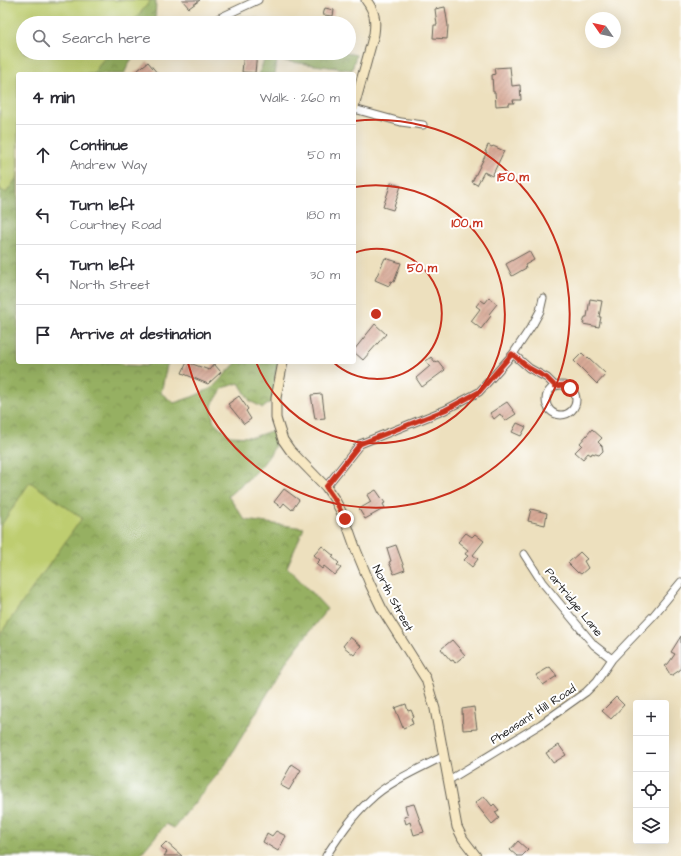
<!DOCTYPE html>
<html lang="en">
<head>
<meta charset="utf-8">
<style>
	body { margin:0; font-family:"Architects Daughter",sans-serif; background:#f2f2f3; color:#2b2b33 }
	.controls { position:absolute; right:12px; bottom:12px; display:grid; overflow:hidden; border-radius:4px; box-shadow:0 4px 16px #0002 }
	.controls button { width:36px; height:36px; display:grid; place-items:center; padding:0; border:0; border-bottom:1px solid #e1e1e2; background:#fff; color:#2b2b33; font:20px sans-serif }
	.compass { position:absolute; left:585px; top:12px; width:36px; height:36px; border-radius:50%; background:#fff; box-shadow:0 4px 16px #0002; rotate:304deg }
	.stop { position:absolute; width:12px; height:12px; margin:-9px; border:3px solid #c8321e; border-radius:50%; background:#fff }
	.stop.end { background:#c8321e; border-color:#fff; box-shadow:0 1px 4px #0008 }
	.list { margin:0; padding:0; list-style:none }
	h2 { display:flex; justify-content:space-between; align-items:center; height:52px; margin:0; padding:0 16px; font-size:17px }
	h2 small { font-size:13px; font-weight:400; color:#7c7c81 }
	.list li { display:grid; grid-template-columns:26px 1fr auto; gap:12px; align-items:center; box-sizing:border-box; height:60px; padding:0 16px; border-top:1px solid #e1e1e2 }
	.list b { display:block; font-size:15px; white-space:nowrap }
	.list p { margin:0; font-size:13px; white-space:nowrap; color:#7c7c81 }
	.list em { font-size:13px; font-style:normal; color:#7c7c81 }
	.icon { flex:none; width:22px; height:22px; fill:none; stroke:currentColor; stroke-width:2; stroke-linecap:round; stroke-linejoin:round }
	.map { position:relative; flex:none; width:681px; height:856px; overflow:hidden }
	.search { position:absolute; background:#fff; box-shadow:0 4px 16px #0002; left:16px; top:16px; width:340px; height:44px; display:flex; align-items:center; gap:10px; box-sizing:border-box; padding:0 14px; border-radius:22px; color:#7c7c81; font-size:15px }
	.panel { position:absolute; background:#fff; box-shadow:0 4px 16px #0002; left:16px; top:72px; width:340px; height:292px; border-radius:4px }
	.map>svg:first-child { display:block }
	.forest { fill:url(#forest-crowns); stroke:#59663f }
	.park { fill:#becd70; stroke:#6d7446 }
	.building { fill:url(#building-hatch) }
	.lines { fill:none; stroke-linecap:round; stroke-linejoin:round }
	.street-casing { stroke:#656155; stroke-width:9 }
	.secondary-casing { stroke:#656155; stroke-width:11 }
	.street { stroke:#fff; stroke-width:7 }
	.secondary { stroke:#f7e8c3; stroke-width:9 }
	.route { stroke:#c8321e; stroke-width:5 }
	.ring { fill:none; stroke:#c8321e; stroke-width:2 }
	.labels { text-anchor:middle; stroke-width:4; stroke-linejoin:round; paint-order:stroke }
	.street-label { font-size:12px; fill:#1c1c1c; stroke:#fff }
	.centre { fill:#c8321e; stroke:#fff; stroke-width:2 }
	.ring-label { font-size:12px; text-anchor:middle; font-weight:bold; fill:#c8321e; stroke:#fff; stroke-width:4; stroke-linejoin:round; paint-order:stroke }
</style>
</head>
<body>
<div class="map">
<svg width="681" height="856" viewBox="0 0 681 856">
	<defs>
		<pattern id="forest-crowns" width="20" height="18" patternUnits="userSpaceOnUse"><rect width="20" height="18" fill="#96b062"/><path d="M2 6a3 3 0 1 1 6 0M12 15a3 3 0 1 1 6 0" fill="none" stroke="#7a8e50"/></pattern>
		<pattern id="building-hatch" width="6" height="6" patternUnits="userSpaceOnUse"><rect width="6" height="6" fill="#d7a996"/><path d="M-1 1l2-2M0 6l6-6M5 7l2-2" fill="none" stroke="#b89181"/></pattern>
	</defs>
	<rect width="100%" height="100%" fill="#fff"/>
	<filter id="ink" filterUnits="userSpaceOnUse"><feTurbulence type="fractalNoise" baseFrequency=".025" numOctaves="2"/><feDisplacementMap in="SourceGraphic" scale="8" xChannelSelector="R" yChannelSelector="G"/><feConvolveMatrix kernelMatrix="1 2 1 2 8 2 1 2 1" color-interpolation-filters="sRGB"/></filter>
	<filter id="wash" filterUnits="userSpaceOnUse"><feTurbulence type="fractalNoise" baseFrequency=".012" numOctaves="4" result="noise"/><feDisplacementMap in="SourceGraphic" scale="16" xChannelSelector="R" yChannelSelector="G"/><feGaussianBlur stdDeviation="0.9" result="paint"/><feColorMatrix in="noise" values="0 0 0 0 0 0 0 0 0 0 0 0 0 0 0 0 0 1.4 0 .05"/><feComposite in="paint" operator="in"/></filter>
	<g filter="url(#wash)">
		<rect width="100%" height="100%" fill="#ede0be"/>
		<path class="forest" d="M0 0H156L155 23H23V53H136L129 63 124 74H18V362H118L125 365 146 366 149 362H170L167 365 161 393 174 403 192 397 212 388 237 362H278L272 401 263 408 250 401 239 383 223 388 212 405 213 421 230 436 253 437 271 431 278 439C269 463 247 480 228 496L245 520 304 528 287 567 327 609 288 659 225 765 174 828 166 824 139 856H0Z
			M240 16 263 20 267 23H225Z
			M266 53H346L356 55 352 70 277 60 275 74H258L261 69Z"/>
		<path class="park" d="M0 0H151L132 23H23V53H108L93 74H18V176L6 193 0 189Z
			M30 482 82 518 0 634V527Z"/>
		<g id="blocks">
			<path class="building" d="M182 0H200L189 8Z
				M445 7 448 26 447 39 433 38 434 25H437L435 9Z
				M325 8 334 10 333 16 323 15Z
				M244 53H257L255 73 242 72Z
				M148 62 158 74H133Z
				M510 67 512 86 520 85 521 100H513L514 103H509V105L496 106 495 92H493L492 75 495 74 494 68Z
				M488 145 492 147 493 146 504 151 492 176 484 172 477 185 472 182 487 152H485Z
				M391 183 401 186 393 210 383 207Z
				M529 251 534 260 525 265 526 268 512 276 506 264Z
				M385 258 401 263 394 282 391 281 389 286 375 280Z
				M489 298 497 304 489 314 491 316 481 329 471 321 480 309 476 306 481 300 485 303Z
				M590 299 602 301 599 317H601L599 327 583 324 585 317H587Z
				M375 324 386 334 363 360 354 352V350Z
				M582 353 588 359 589 358 606 374 597 384 574 361Z
				M431 357 435 362 438 361 445 370 422 387 416 378 430 366 426 361Z
				M187 362 209 370 214 364 221 372 208 384 182 373Z
				M322 394 325 418 315 419 311 395Z
				M239 396 248 409 246 411 251 419 244 424 228 404Z
				M507 402 516 414 505 421 500 414 494 419 490 413Z
				M517 423 526 427 521 436 512 432Z
				M592 429 602 438 598 442 602 446 603 451 599 455 592 453 591 455 588 453 583 459 575 452 582 445 580 443Z
				M284 489 299 500 292 510 284 503 281 507 274 502Z
				M376 490 385 503 383 504 385 508 365 519 359 509 371 502 367 495Z
				M531 509 547 513 545 525 528 521Z
				M466 533 472 537 475 534 484 541 473 555 478 559 472 567 464 560 468 556 465 554 468 550 458 542Z
				M396 545 405 570 394 574 389 562 391 561 387 548Z
				M322 546 334 556 332 557 339 563 337 565 341 568 335 575 324 566 322 569 316 564 320 560 314 555Z
				M580 552 587 559 584 561 588 568 581 574 578 572V573L568 563Z
				M681 636V666L680 670 671 676 665 666 668 664 675 654 671 652Z
				M350 637 361 646 354 655 343 646Z
				M452 640 465 655 455 663 453 660 451 661 441 649Z
				M550 667 557 676 543 685 536 675Z
				M616 697 624 705 611 719 602 711Z
				M406 704 408 711 411 710 414 717 411 718 413 724 403 728 395 708Z
				M474 707 477 729 463 730 462 709Z
				M559 745 566 755 553 763 546 753Z
				M292 764 301 770 289 790 280 785Z
				M484 796 492 806 494 804 499 810 495 812 499 818 492 824 475 803Z
				M414 804 424 832 414 835 410 822 406 824 404 817 408 816 405 806Z
				M276 831 286 836 278 851 263 842 267 833 272 836Z
				M518 841 528 850 522 856H517L510 850Z
				M166 842 182 856H164L167 852 161 847Z"/>
		</g>
	</g>
	<g filter="url(#ink)">
		<use href="#blocks" fill-opacity="0" stroke="#656155" stroke-width="1"/>
		<g class="lines">
			<defs>
				<path id="street" d="M212 23 215 20 258 0
					M354 109 401 122 423 125
					M513 354 529 368 547 378 555 386
					M546 400a15 15 0 1 1 30 0a15 15 0 1 1-30 0Z
					M326 487 360 444 445 410 479 392 513 354 533 324 540 311 543 298
					M524 554 542 582 594 645 612 659
					M449 780 541 724 586 692 597 681 612 659 653 616 681 582
					M326 856C339 836 352 816 370 800 388 782 421 768 444 756"/>
				<path id="secondary" d="M354 107 374 34C376 20 375 12 366 0
					M283 362 276 398V418L283 440 290 450 326 487 335 500 345 519 356 550 370 584 382 609 426 679 435 709 457 827 463 839 476 856"/>
			</defs>
			<use href="#street" class="street-casing"/>
			<use href="#secondary" class="secondary-casing"/>
			<use href="#street" class="street"/>
			<use href="#secondary" class="secondary"/>
		</g>
	</g>
	<g class="lines" filter="url(#ink)">
		<path class="route" d="M345 519 335 500 326 487 360 444 445 410 479 392 512 354 529 368 547 378 555 386 565 385 570 388"/>
	</g>
	<g class="ring">
		<path d="M354 253A65 65 0 1 1 333 362"/>
		<path d="M355 187A129 129 0 1 1 256 362"/>
		<path d="M354 121A194 194 0 1 1 188 363"/>
	</g>
	<g class="labels">
		<g class="street-label">
			<text transform="translate(393 598) rotate(62)" y="4">North Street</text>
			<text transform="translate(574 602) rotate(51)" y="4">Partridge Lane</text>
			<text transform="translate(533 714) rotate(-33)" y="4">Pheasant Hill Road</text>
		</g>
	</g>
	<circle cx="376" cy="314" r="6" class="centre"/>
	<g class="ring-label">
		<text x="513" y="181">150 m</text>
		<text x="467" y="227">100 m</text>
		<text x="422" y="272">50 m</text>
	</g>
</svg>
<div class="controls">
<button>+</button>
<button>−</button>
<button><svg class="icon" aria-label="locate" viewBox="0 0 24 24"><circle cx="12" cy="12" r="6"/><path d="M12 2v4M12 18v4M2 12h4M18 12h4"/></svg></button>
<button><svg class="icon" aria-label="layers" viewBox="0 0 24 24"><path d="M12 4l9 5-9 5-9-5zM3 14l9 5 9-5"/></svg></button>
</div>
<svg class="compass" viewBox="-18 -18 36 36"><path d="M0-13l5 13h-10z" fill="#e53935"/><path d="M0 13l5-13h-10z" fill="#7c7c81"/></svg>
<div class="stop" style="left:570px;top:388px"></div>
<div class="stop end" style="left:345px;top:519px"></div>
<div class="search"><svg class="icon" aria-label="search" viewBox="0 0 24 24"><circle cx="10" cy="10" r="6"/><path d="M15 15l6 6"/></svg>Search here</div>
<section class="panel">
<h2>4 min<small>Walk · 260 m</small></h2>
<ul class="list">
<li><svg class="icon" aria-label="ahead" viewBox="0 0 24 24"><path d="M12 20V5M6 11l6-6 6 6"/></svg><div><b>Continue</b><p>Andrew Way</p></div><em>50 m</em></li>
<li><svg class="icon" aria-label="left" viewBox="0 0 24 24"><path d="M17 20v-9H6M10 6l-5 5 5 5"/></svg><div><b>Turn left</b><p>Courtney Road</p></div><em>180 m</em></li>
<li><svg class="icon" aria-label="left" viewBox="0 0 24 24"><path d="M17 20v-9H6M10 6l-5 5 5 5"/></svg><div><b>Turn left</b><p>North Street</p></div><em>30 m</em></li>
<li><svg class="icon" aria-label="arrive" viewBox="0 0 24 24"><path d="M6 21V4h12l-3 4 3 4H6"/></svg><div><b>Arrive at destination</b></div></li>
</ul>
</section>
</div>
</body>
</html>
